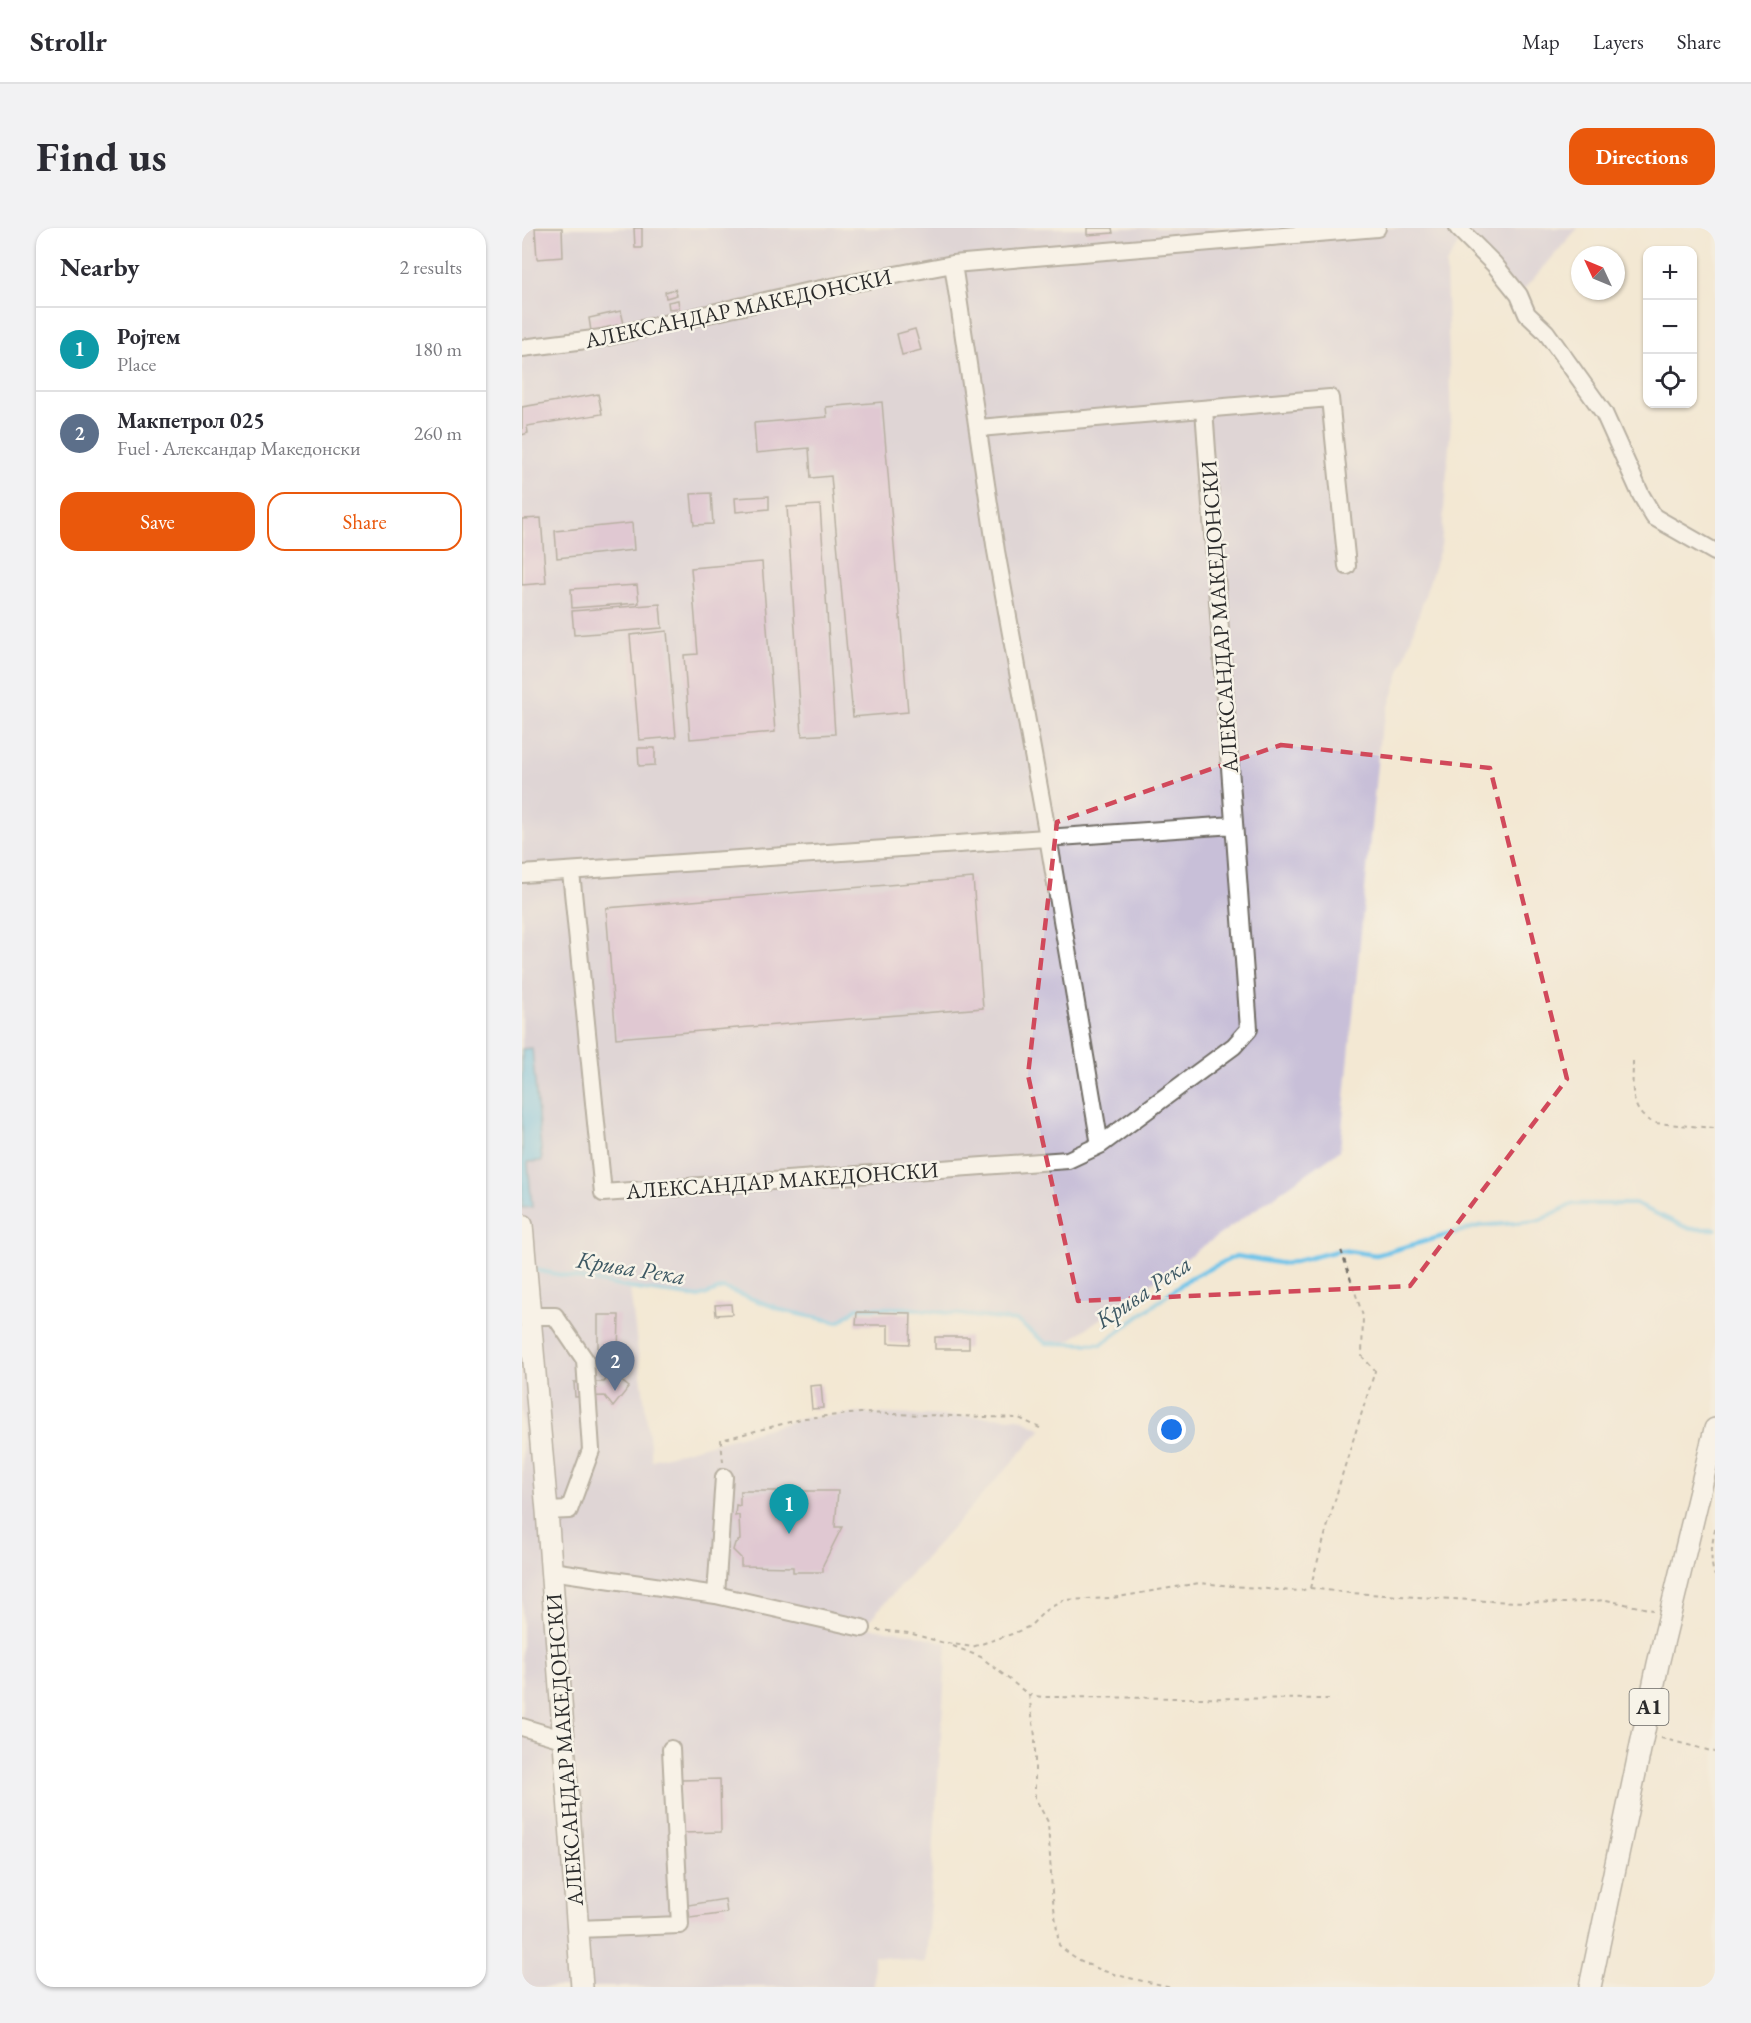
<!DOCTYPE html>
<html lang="en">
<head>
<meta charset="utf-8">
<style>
	body { margin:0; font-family:"EB Garamond",serif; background:#f2f2f3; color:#2b2b33 }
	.controls { position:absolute; right:18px; top:18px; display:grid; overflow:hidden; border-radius:12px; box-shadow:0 2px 4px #0004 }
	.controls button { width:54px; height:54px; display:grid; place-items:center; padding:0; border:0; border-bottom:2px solid #e1e1e2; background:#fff; color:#2b2b33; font:30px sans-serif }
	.compass { position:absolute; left:1049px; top:18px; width:54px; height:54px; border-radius:50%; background:#fff; box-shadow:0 2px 4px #0004; rotate:314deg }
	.you { position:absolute; left:650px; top:1202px; width:21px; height:21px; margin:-15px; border:4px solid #fff; border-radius:50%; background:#1a73e8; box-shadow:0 0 0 9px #1a73e833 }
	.badge { display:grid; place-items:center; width:39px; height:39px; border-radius:50%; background:#ea580c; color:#fff; font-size:20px; font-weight:700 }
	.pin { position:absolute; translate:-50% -50px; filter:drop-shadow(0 2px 3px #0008) }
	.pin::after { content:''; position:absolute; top:32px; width:21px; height:18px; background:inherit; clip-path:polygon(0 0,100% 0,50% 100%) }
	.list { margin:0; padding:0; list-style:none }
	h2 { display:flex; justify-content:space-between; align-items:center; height:78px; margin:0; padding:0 24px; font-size:26px }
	h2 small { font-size:20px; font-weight:400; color:#7c7c81 }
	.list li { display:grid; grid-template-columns:39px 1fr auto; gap:18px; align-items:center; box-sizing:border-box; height:84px; padding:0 24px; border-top:2px solid #e1e1e2 }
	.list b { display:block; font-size:22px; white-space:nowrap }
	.list p { margin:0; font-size:20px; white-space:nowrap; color:#7c7c81 }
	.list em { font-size:20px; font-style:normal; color:#7c7c81 }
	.actions { display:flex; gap:12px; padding:18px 24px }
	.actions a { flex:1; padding:14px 0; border:2px solid #ea580c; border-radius:18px; text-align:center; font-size:21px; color:#ea580c }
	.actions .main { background:#ea580c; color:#fff }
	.icon { flex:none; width:33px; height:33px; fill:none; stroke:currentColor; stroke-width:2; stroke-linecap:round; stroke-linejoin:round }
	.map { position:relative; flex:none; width:1193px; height:1759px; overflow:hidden; border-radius:18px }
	header { display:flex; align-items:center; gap:36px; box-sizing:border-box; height:84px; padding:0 30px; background:#fff; border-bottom:2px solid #e1e1e2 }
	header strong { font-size:28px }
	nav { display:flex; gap:33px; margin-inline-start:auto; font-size:21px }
	.intro { display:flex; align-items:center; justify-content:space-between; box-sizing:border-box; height:144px; padding:0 36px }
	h1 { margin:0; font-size:42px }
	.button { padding:15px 27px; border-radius:18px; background:#ea580c; color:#fff; font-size:21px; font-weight:700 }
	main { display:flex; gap:36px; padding:0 36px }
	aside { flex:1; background:#fff; border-radius:18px; box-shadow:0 2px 4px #0004 }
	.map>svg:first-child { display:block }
	.industrial { fill:#c8bfd8 }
	.water { fill:#6cc3e9; stroke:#4c778a; stroke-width:1.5 }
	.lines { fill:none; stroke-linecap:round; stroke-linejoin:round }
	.stream { stroke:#6cc3e9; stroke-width:4.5 }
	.building { fill:#caa3d0 }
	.minor-casing { stroke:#716d66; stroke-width:20 }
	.major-casing { stroke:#716d66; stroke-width:24 }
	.path { stroke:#716d66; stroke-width:2; stroke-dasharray:4.5 4.5; stroke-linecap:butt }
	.minor { stroke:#fff; stroke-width:16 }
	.major { stroke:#fff; stroke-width:21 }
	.marked { fill:none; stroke:#d1495b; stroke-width:4.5; stroke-dasharray:12 8; stroke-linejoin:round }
	.labels { text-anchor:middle; stroke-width:5; stroke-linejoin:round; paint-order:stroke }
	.shield { fill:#f7f3e8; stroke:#686764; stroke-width:1.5 }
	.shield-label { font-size:21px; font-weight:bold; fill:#2b2b2b }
	.street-label { font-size:22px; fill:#2b2b2b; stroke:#f7f3e8 }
	.water-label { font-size:24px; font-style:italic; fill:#3e5964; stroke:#f7f3e8 }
</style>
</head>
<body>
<header>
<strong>Strollr</strong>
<nav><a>Map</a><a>Layers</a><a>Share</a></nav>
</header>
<div class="intro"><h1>Find us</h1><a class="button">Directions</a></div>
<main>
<aside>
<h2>Nearby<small>2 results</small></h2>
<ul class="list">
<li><span class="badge" style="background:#0f9aa8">1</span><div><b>Ројтем</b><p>Place</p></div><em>180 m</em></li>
<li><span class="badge" style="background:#5c6f8a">2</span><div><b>Макпетрол 025</b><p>Fuel · Александар Македонски</p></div><em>260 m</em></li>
</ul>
<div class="actions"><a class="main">Save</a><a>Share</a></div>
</aside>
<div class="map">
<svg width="1193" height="1759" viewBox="0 0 1193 1759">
	<rect width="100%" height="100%" fill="#f7f3e8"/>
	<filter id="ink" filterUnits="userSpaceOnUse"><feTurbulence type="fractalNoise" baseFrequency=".0167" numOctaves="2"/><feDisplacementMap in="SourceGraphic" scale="12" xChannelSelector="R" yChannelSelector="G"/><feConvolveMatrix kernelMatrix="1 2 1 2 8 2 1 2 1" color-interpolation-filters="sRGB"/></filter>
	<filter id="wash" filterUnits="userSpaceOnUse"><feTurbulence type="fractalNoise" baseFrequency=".008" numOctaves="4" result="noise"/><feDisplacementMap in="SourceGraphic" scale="24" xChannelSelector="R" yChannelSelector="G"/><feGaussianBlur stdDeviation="1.35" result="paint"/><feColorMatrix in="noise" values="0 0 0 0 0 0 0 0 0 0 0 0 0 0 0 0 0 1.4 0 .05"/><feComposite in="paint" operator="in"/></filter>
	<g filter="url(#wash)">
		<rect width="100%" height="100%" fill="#f3e8d3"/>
		<path class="industrial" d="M0 0H1056L997 67 942 6 924 37 929 195 919 318 858 506 818 922 545 1114 524 1115 495 1093 384 1080H335L317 1094 263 1083 202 1060 177 1069 108 1061 130 1232 283 1190 339 1185 497 1190 520 1201 341 1399 387 1405 425 1415 404 1735 352 1728V1759H0Z"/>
		<path class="water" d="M10 820 20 933 6 934 10 979 0 980V821Z"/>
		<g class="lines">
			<path class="stream" d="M8 1041 108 1060 177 1069 201 1060 263 1083 317 1094 335 1080H384L495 1093 524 1115 580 1116 668 1050 714 1028 763 1036 819 1022 854 1027 957 998 1016 993 1051 976H1113L1168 1001H1193"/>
		</g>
		<g id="blocks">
			<path class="building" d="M13 0H40L41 29 15 31Z
				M112 0H120V20H113Z
				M565 0H590L591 5 565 7Z
				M153 61 155 67 144 70 143 64Z
				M156 72 157 80 147 81 146 74Z
				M99 83 102 96 69 103 67 90Z
				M393 101 399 122 380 127 375 106Z
				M76 166 80 186 5 198 6 205 0 207V179Z
				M360 174 386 484 331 489 309 248 289 250 287 220 234 225 232 195 305 189 304 179Z
				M189 265 191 296 172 297 169 266Z
				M247 268V281L214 284 213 270Z
				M298 277 313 506 280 508 265 279Z
				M19 290 24 355 0 357V291Z
				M110 295 112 322 35 330 33 303Z
				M240 334 253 504 168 511 162 427 176 426 169 340Z
				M115 357 117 375 50 380 49 361Z
				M138 376 140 400 52 407 50 383Z
				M145 403 154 509 117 512 108 407Z
				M116 520H133V537L117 538Z
				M451 650 461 780 94 810 84 680Z
				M209 1076 210 1086 194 1087 193 1077Z
				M335 1084 389 1085 388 1116 366 1115V1097H334Z
				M76 1087H97L96 1127H76Z
				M413 1109H447V1121H413Z
				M89 1145 107 1159 91 1179 83 1168 53 1169 52 1154H82Z
				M299 1157 301 1180 290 1181 288 1158Z
				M218 1263H316L313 1299H320L301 1337V1344H271V1339L219 1338V1330L211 1322 213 1315 218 1312 217 1287 213 1288 214 1277 218 1278Z
				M198 1551 199 1604 160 1605 159 1552Z
				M203 1671 205 1685 168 1690 166 1677Z"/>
		</g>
	</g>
	<g filter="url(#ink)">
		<use href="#blocks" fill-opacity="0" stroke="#716d66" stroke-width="1.5"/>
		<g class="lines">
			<defs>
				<path id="minor" d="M936 0 972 36 997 67 1005 86 1024 104 1082 185 1119 267 1132 289 1193 324
					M431 36 474 323 526 609 578 917
					M0 120 80 110 283 64 431 36 855 0
					M457 200 808 170 825 338
					M49 644 81 965 546 932 578 917 712 818 727 801 682 181
					M0 646 712 597
					M8 1088H33L63 1132 69 1222 47 1282 25 1283
					M29 1343 194 1367 340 1400
					M194 1367 202 1249
					M0 1499 40 1511
					M56 1701 158 1697 149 1521"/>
				<path id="major" d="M0 997 25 1283 60 1759
					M1068 1759 1136 1436 1193 1201"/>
			</defs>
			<use href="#minor" class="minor-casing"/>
			<use href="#major" class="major-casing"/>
			<path class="path" d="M1111 833C1111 857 1106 884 1132 895L1193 900
				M201 1234 199 1212 283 1190 339 1185 497 1190 520 1201
				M1193 1301C1190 1316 1187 1333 1193 1348
				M788 1360 828 1365 965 1373 1043 1375 1084 1372 1131 1382
				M355 1402 387 1405 426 1416
				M425 1415 450 1419 490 1406 508 1398 524 1382 542 1372 590 1370 677 1355 757 1362 778 1363 788 1360 821 1244 853 1143 840 1128 841 1088 819 1022
				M431 1418 459 1429 507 1467 520 1469 811 1471
				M507 1467 513 1508V1570L526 1594 530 1664 537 1717C569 1746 609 1750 650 1759
				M1139 1510 1193 1524"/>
			<use href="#minor" class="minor"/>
			<use href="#major" class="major"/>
		</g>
	</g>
	<path d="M0 0H1193V1759H0ZM759 517 968 540 1045 851 888 1058 556 1073 506 847 535 594Z" fill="#f3e8d3" fill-opacity=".55" fill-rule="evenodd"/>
	<path class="marked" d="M759 517 968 540 1045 851 888 1058 556 1073 506 847 535 594Z"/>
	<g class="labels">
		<rect class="shield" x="1107.5" y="1461" width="39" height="36" rx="4.5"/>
		<g class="shield-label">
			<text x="1127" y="1486">A1</text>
		</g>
		<g class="street-label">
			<text transform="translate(216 80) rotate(-12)" y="8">АЛЕКСАНДАР МАКЕДОНСКИ</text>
			<text transform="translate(697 389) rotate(-94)" y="8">АЛЕКСАНДАР МАКЕДОНСКИ</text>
			<text transform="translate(260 952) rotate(-4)" y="8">АЛЕКСАНДАР МАКЕДОНСКИ</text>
			<text transform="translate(42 1522) rotate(-94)" y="8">АЛЕКСАНДАР МАКЕДОНСКИ</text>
		</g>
		<g class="water-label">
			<text transform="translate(109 1040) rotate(9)" y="8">Крива Река</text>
			<text transform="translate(621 1064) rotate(-34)" y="8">Крива Река</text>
		</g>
	</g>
</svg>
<div class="controls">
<button>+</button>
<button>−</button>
<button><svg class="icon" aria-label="locate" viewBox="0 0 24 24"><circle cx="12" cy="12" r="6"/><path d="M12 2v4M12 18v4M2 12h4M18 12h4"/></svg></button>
</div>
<svg class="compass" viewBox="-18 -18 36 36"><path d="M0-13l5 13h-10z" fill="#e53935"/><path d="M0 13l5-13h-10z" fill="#7c7c81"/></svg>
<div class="you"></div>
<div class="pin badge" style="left:267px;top:1306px;background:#0f9aa8">1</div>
<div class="pin badge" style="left:93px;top:1163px;background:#5c6f8a">2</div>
</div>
</main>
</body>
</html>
